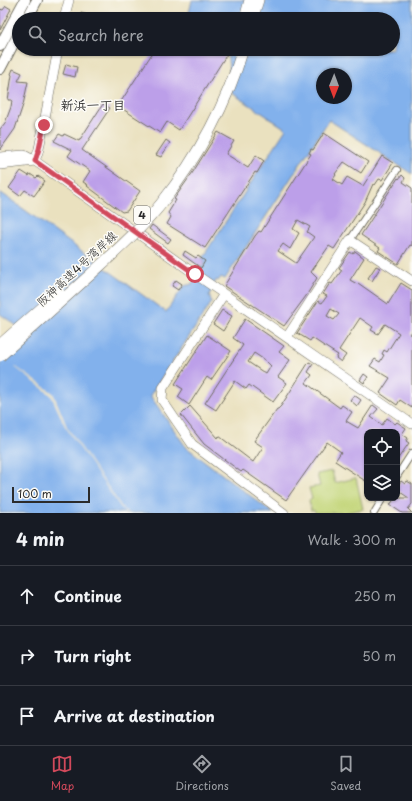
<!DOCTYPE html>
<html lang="en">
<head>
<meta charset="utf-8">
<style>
	body { margin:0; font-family:"Playpen Sans","Klee One",sans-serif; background:#20242c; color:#f1f3f6 }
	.controls { position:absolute; right:12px; bottom:12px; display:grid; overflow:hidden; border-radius:8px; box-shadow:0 1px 3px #0004 }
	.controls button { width:36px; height:36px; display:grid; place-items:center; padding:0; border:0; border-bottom:1px solid #363941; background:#171b24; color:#f1f3f6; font:20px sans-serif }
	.compass { position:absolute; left:316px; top:68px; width:36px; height:36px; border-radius:50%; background:#171b24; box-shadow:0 1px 3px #0004; rotate:181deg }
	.scale { position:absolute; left:12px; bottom:10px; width:78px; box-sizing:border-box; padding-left:4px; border:2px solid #2b2b2b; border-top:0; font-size:11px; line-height:14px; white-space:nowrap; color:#2b2b2b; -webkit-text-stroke:3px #fdfcf7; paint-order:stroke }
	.stop { position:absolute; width:12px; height:12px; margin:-9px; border:3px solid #d1495b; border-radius:50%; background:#fff }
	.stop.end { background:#d1495b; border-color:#fff; box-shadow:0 1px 4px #0008 }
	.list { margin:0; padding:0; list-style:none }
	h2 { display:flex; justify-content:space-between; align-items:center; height:52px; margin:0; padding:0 16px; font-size:17px }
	h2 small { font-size:13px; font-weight:400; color:#9ea1a6 }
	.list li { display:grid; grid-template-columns:26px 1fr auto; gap:12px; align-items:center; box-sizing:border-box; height:60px; padding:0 16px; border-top:1px solid #363941 }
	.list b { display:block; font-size:15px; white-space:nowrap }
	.list em { font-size:13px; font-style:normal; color:#9ea1a6 }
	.icon { flex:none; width:22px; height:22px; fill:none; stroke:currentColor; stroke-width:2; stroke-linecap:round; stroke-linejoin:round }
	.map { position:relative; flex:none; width:412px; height:513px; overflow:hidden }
	.search { position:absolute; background:#171b24; box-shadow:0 1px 3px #0004; left:12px; right:12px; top:12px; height:44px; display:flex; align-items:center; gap:10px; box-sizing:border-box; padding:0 14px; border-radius:22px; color:#9ea1a6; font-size:15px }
	.sheet { height:232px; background:#171b24 }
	nav { display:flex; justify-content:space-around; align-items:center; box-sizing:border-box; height:56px; border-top:1px solid #363941; background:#171b24; font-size:11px; color:#9ea1a6 }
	nav a { display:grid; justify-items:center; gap:2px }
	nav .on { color:#d1495b }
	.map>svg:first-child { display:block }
	.green { fill:#c3d578; stroke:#778052 }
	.water { fill:#82b1ec; stroke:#566e8c; fill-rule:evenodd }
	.pier { fill:#eae1bf }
	.building { fill:#bc9fe9; fill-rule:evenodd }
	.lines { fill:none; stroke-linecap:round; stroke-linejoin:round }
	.street-casing { stroke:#6e6b5f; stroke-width:8 }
	.secondary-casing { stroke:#6e6b5f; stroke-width:10 }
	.primary-casing { stroke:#6e6b5f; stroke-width:12 }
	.highway-casing { stroke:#6e6b5f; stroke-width:12 }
	.street { stroke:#fff; stroke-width:6 }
	.secondary { stroke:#fff; stroke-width:9 }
	.primary { stroke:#fff; stroke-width:10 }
	.highway { stroke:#fff; stroke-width:11 }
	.highway-bridge-casing { stroke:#6e6b5f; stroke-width:12; stroke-linecap:butt }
	.highway-bridge { stroke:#fff; stroke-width:11 }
	.route { stroke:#d1495b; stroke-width:5 }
	.labels { text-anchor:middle; stroke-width:3; stroke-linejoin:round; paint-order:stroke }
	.shield { fill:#fdfcf7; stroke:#6a6a68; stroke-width:1 }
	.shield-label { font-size:11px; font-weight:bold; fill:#2b2b2b }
	.street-label { font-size:12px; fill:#2b2b2b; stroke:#fdfcf7 }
	.neighbourhood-label { font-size:13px; font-weight:bold; fill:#2b2b2b; stroke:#fdfcf7 }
</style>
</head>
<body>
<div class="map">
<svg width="412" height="513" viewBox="0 0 412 513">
	<rect width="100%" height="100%" fill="#fdfcf7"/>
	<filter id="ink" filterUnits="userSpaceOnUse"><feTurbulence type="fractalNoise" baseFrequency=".025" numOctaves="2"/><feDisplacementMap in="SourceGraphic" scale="8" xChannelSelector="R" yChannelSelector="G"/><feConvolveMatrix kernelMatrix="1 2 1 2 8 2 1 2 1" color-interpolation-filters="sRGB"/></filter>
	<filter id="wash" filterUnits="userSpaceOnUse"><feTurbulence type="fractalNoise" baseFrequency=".012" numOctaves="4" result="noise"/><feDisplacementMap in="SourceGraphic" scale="16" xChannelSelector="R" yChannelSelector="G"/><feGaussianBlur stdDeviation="0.9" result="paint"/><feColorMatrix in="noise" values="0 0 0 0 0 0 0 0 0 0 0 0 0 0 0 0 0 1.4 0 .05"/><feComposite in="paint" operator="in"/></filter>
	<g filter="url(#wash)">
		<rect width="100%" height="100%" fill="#eae1bf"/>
		<path class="green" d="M332 471 335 483 356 478 363 509 344 513H315L314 510 311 511 309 500 312 499 309 488 320 486 317 474Z"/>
		<path class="water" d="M192 0H412V174L329 120 225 279 221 277 218 281 216 280 209 296 212 302 151 394V397L186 447 273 513H0V341L20 328 0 314V192L166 312 184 286 192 284 193 281 203 271 201 269 205 263 204 262 205 261 202 258 286 129 232 93 227 52 222 49H393V19H197L189 13ZM322 74H346V98H322Z"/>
		<path class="pier" d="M15 367H16L53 393 67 427 123 509 128 513H126L121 508 65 426 51 395Z"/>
		<g id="blocks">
			<path class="building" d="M6 6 11 9 0 30V9L3 10Z
				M81 13 98 18 97 19H79Z
				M155 49H219L227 54 179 130 167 122 160 133 118 106Z
				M66 64 77 67 75 77 63 74Z
				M13 69 22 73 18 81 28 82 23 105 15 129 0 150V129L5 123 11 107 12 100H8L12 75 11 74Z
				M103 104 110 108 82 150 140 191 127 211 122 212 87 186 88 185 83 182 90 171 68 156 72 150 54 141 59 134 63 136 64 134 79 141Z
				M218 132 234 141 226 154 248 168 256 155 264 161 257 173 255 172 205 248 167 224 171 217 168 213 176 200 174 199 193 172Z
				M324 133 368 162 361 173 344 162 335 174 336 175 333 179 342 185 347 177 363 186 382 156 393 163 382 180 379 179 375 185 373 184 365 202 334 249 329 246 311 272 317 278 306 296 284 326 224 286 255 236 259 231 261 232 311 154 309 153 311 149 313 150ZM298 220 310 227 307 232 314 237 296 263 278 251 283 244 290 249 299 233 293 229Z
				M166 140 170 143 161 157 156 155Z
				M21 171 29 176 30 174 36 178 38 176 45 181 34 196 25 190 20 196 9 188Z
				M402 175 405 178 403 182 412 188V246L410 245 398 264 378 251 380 248 361 235 398 178 399 179Z
				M152 225 171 239 168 243 149 229Z
				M185 251 196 258 198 256 205 261 201 268 183 255Z
				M355 251 364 258 350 280 357 284 358 283 388 304 401 283 412 290V331L410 334 412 335V408L400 400 397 405 380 393 390 378 370 366 375 359 380 362 384 355 382 354 384 350 387 352 399 333 385 324 378 334 371 330 373 327 360 318 339 350 346 355 341 362 336 358 338 355 327 348 312 338 310 341 297 333 318 301 322 303 327 296 323 294 330 283 332 284 342 270 339 268 343 262 350 252 353 254ZM331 309 339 314 334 320 327 316Z
				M376 266 380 268 372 281 368 278Z
				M176 280 182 284 178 290 172 286Z
				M222 310 232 316 223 331 213 324Z
				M245 319 284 346 279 352 290 360 278 377 287 383 273 402 249 385 246 389 235 381 216 410 205 403 243 345 233 338ZM254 353 266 361 271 366 266 374 248 362Z
				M207 335 231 351 211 380 207 377 189 405 178 397 183 389 175 384Z
				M309 362 313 364 308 372 312 375 306 383 340 408 342 405 352 412 346 421 358 428 373 405 378 409 371 417 382 425 387 418 395 424 397 422 406 428 402 434 408 438 406 441 409 443 397 460V432H367V482L335 461 341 452 327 442 286 500 243 470 241 472 204 444 181 415 190 406 218 438 219 436 253 462 263 447 254 441 277 409H278L281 406Z
				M364 374 368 377 364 383 360 380Z
				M354 395 361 400 357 406 350 400Z
				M401 481 405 484 407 481 412 484V504L408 509 412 513H402L390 505 395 498H409L397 490V486Z"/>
		</g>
	</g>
	<g filter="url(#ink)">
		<use href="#blocks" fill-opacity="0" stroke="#6e6b5f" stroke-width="1"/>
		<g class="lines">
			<defs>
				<path id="street" d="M350 240 397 170
					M397 476 412 453
					M374 513 383 498"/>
				<path id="secondary" d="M64 19 69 0
					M0 157 24 155 35 161 195 274 412 424
					M35 161 39 149 58 49
					M0 165 35 161
					M224 294 163 388 162 400 192 444 284 513
					M287 337 350 240 412 281"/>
				<path id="primary" d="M27 19 37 0
					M0 46 25 0
					M0 69 19 33"/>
				<path id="highway" d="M245 19 250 0
					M252 19 258 0"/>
			</defs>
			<use href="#street" class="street-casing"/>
			<use href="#secondary" class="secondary-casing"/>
			<use href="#primary" class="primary-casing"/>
			<use href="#highway" class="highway-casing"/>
			<use href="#street" class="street"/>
			<use href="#secondary" class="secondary"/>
			<use href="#primary" class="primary"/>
			<use href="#highway" class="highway"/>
			<defs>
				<path id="highway-bridge" d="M0 345 59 293
					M0 356C30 329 60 302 90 275 115 252 140 230 161 204 198 157 226 106 243 49"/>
			</defs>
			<use href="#highway-bridge" class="highway-bridge-casing"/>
			<use href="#highway-bridge" class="highway-bridge"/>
		</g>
	</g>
	<g class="lines" filter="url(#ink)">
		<path class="route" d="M44 125 39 149 35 161 195 274"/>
	</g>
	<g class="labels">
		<rect class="shield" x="134" y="206" width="16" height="18" rx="3"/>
		<g class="shield-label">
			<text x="142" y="219">4</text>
		</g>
		<g class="street-label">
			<text transform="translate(77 269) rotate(-43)" y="4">阪神高速4号湾岸線</text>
		</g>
		<g class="neighbourhood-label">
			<text x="93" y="110">新浜一丁目</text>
		</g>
	</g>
</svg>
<div class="controls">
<button><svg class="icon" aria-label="locate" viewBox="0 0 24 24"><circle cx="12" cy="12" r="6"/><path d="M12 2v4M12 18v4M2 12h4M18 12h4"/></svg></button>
<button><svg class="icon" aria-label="layers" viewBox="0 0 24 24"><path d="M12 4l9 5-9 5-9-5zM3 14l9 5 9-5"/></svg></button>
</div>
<svg class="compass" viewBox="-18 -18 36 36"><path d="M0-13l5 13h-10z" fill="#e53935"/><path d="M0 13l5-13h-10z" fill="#9ea1a6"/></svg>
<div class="scale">100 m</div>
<div class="stop" style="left:195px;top:274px"></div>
<div class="stop end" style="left:44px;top:125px"></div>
<div class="search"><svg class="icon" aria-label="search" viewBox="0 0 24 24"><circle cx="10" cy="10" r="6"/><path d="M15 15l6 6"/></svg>Search here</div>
</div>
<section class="sheet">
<h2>4 min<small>Walk · 300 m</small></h2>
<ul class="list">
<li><svg class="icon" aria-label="ahead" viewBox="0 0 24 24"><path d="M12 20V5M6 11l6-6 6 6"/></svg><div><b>Continue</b></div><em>250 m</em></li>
<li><svg class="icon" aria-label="right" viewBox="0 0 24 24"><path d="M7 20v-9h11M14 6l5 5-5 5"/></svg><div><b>Turn right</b></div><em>50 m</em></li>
<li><svg class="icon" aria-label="arrive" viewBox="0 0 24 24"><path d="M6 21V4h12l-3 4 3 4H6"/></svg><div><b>Arrive at destination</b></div></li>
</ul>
</section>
<nav>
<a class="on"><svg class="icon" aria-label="map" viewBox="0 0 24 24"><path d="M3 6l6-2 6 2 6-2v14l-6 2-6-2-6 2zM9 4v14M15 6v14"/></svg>Map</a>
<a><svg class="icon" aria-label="directions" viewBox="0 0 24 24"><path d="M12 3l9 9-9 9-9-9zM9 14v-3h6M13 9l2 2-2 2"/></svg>Directions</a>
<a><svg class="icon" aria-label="saved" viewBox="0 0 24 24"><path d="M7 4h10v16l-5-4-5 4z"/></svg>Saved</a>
</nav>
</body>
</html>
